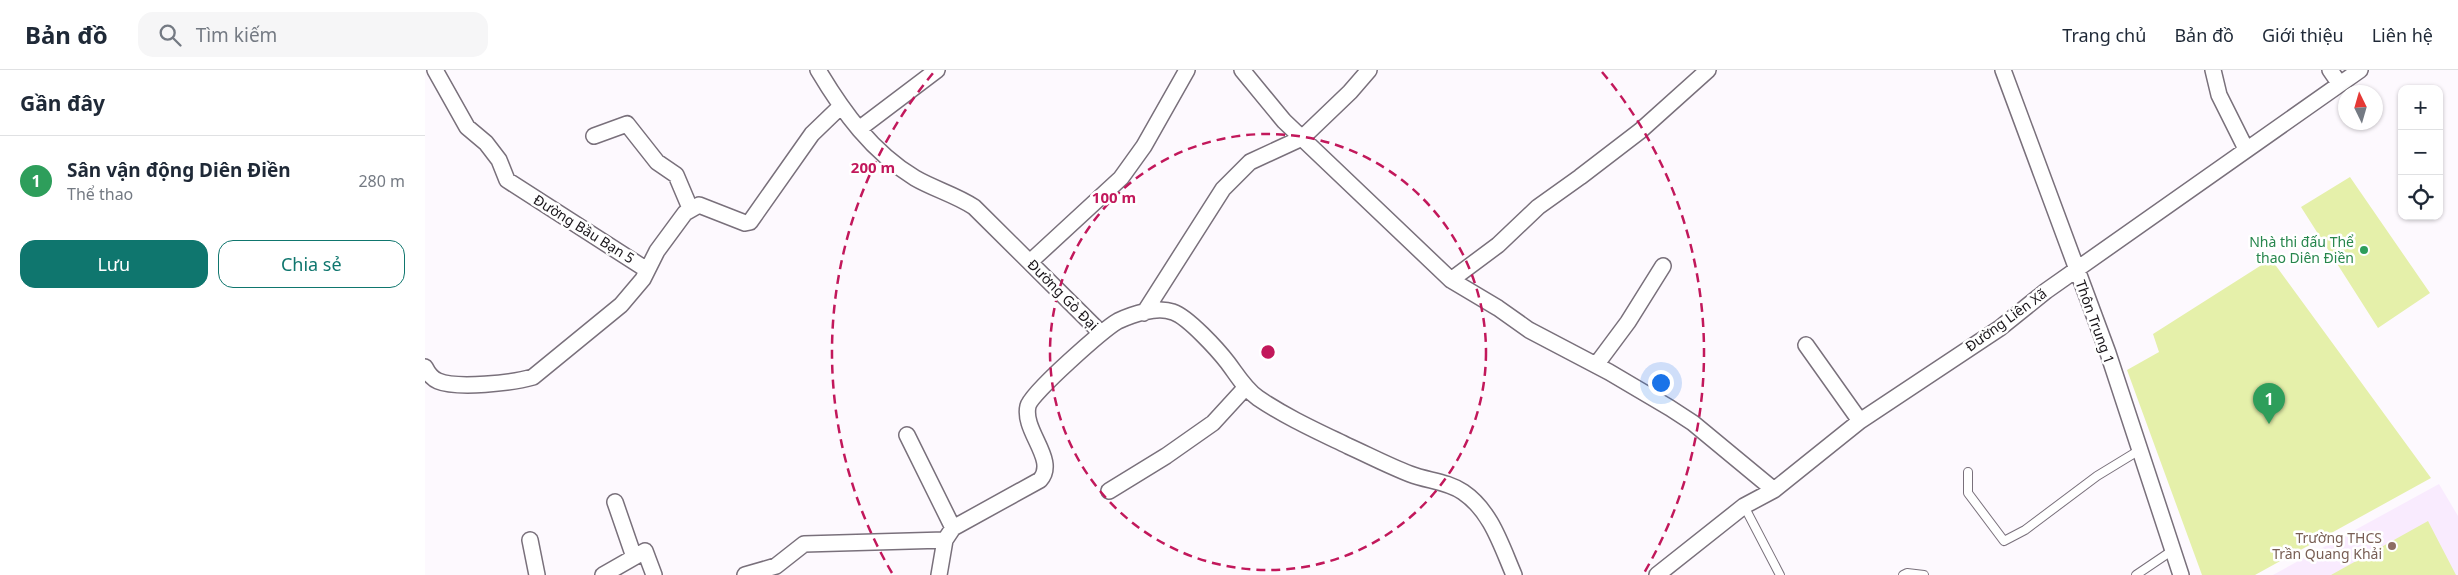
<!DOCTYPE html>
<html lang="vi">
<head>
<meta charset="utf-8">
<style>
	body { margin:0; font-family:"Noto Sans",sans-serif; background:#f6f6f7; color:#1f2937 }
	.controls { position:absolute; right:15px; top:15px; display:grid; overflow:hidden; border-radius:10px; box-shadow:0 1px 4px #0004 }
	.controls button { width:45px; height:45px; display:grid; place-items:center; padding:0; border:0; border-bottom:1px solid #e0e1e3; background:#fff; color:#1f2937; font:25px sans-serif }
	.compass { position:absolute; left:1913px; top:15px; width:45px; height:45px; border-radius:50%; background:#fff; box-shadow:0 1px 4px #0004; rotate:355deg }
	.you { position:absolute; left:1235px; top:312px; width:18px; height:18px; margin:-12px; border:4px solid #fff; border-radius:50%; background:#1a73e8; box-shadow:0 0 0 8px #1a73e833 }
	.badge { display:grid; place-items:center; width:32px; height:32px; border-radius:50%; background:#0f766e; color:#fff; font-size:16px; font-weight:700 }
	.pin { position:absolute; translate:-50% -41px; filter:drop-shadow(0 1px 2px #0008) }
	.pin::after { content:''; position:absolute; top:26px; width:18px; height:15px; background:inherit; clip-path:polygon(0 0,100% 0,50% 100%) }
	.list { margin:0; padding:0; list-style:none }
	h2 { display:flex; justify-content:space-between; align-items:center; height:65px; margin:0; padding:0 20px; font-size:21px }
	h2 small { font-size:16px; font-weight:400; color:#747a83 }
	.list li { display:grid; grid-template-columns:32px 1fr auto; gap:15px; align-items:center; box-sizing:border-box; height:90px; padding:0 20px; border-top:1px solid #e0e1e3 }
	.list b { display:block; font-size:19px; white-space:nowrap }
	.list p { margin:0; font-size:16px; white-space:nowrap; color:#747a83 }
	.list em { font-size:16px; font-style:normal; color:#747a83 }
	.actions { display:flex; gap:10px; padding:15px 20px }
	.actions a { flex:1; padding:11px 0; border:1px solid #0f766e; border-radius:15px; text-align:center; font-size:18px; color:#0f766e }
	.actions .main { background:#0f766e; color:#fff }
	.icon { flex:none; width:28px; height:28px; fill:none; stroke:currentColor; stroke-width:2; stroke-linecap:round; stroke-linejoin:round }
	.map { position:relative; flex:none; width:2033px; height:505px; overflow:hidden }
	header { display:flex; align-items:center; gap:30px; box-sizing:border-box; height:70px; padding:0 25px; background:#fff; border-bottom:1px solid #e0e1e3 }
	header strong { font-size:24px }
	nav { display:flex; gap:28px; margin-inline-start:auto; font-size:18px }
	.search { width:350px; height:45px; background:#f6f6f7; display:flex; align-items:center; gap:12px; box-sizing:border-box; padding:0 18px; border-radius:15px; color:#747a83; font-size:19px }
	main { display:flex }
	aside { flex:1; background:#fff }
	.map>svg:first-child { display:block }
	.built { fill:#f9ebfe }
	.park { fill:#e5f0aa }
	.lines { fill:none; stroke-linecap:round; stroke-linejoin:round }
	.service-casing { stroke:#79707b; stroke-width:10 }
	.minor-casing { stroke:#79707b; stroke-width:18 }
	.service { stroke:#fff; stroke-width:8 }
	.minor { stroke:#fff; stroke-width:15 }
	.ring { fill:none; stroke:#c2185b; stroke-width:2.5; stroke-dasharray:9 6 }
	.leisure-dot { fill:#2e9e5b; stroke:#fff; stroke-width:2 }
	.education-dot { fill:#8d6e63; stroke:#fff; stroke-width:2 }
	.labels { text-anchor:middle; stroke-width:5; stroke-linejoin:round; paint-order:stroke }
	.street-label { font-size:14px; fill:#181419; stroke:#fff }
	.leisure-label { font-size:14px; fill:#27864d; stroke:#fff; text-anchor:end }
	.education-label { font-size:14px; fill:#785e54; stroke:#fff; text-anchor:end }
	.centre { fill:#c2185b; stroke:#fff; stroke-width:2.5 }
	.ring-label { font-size:15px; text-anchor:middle; font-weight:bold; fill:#c2185b; stroke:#fff; stroke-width:5; stroke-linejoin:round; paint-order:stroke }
</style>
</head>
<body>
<header>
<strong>Bản đồ</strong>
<div class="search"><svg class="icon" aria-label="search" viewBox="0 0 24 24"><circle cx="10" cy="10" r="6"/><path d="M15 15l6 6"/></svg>Tìm kiếm</div>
<nav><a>Trang chủ</a><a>Bản đồ</a><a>Giới thiệu</a><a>Liên hệ</a></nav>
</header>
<main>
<aside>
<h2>Gần đây<small></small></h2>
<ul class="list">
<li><span class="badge" style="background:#2e9e5b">1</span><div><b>Sân vận động Diên Điền</b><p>Thể thao</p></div><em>280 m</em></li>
</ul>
<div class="actions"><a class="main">Lưu</a><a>Chia sẻ</a></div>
</aside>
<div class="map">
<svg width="2033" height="505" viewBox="0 0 2033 505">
	<rect width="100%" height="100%" fill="#fdf9fe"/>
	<path class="built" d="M2014 414 2033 446V505H1848Z"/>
	<path class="park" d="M1925 107 2005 223 1953 258 1876 137Z
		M1846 189 2006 408 1830 505H1777L1702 300 1734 282 1728 264Z
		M2003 451 2031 505H1906Z"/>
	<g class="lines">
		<defs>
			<path id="service" d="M1543 402V423L1579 471 1600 460 1672 406 1713 381
				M1319 436 1355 505
				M1478 505 1482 503 1499 505
				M1711 505 1748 480"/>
			<path id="minor" d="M10 0 42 57 61 73 74 90 82 110 222 200
				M393 0C418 42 447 82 490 108 509 119 531 125 549 137L676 263
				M817 0 859 51 1026 210 1073 238 1104 260 1184 302 1245 338 1268 353 1349 420
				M1578 0 1683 283 1756 505
				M1788 0 1794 25 1821 79
				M1905 0 1914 13
				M434 59 512 0
				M169 66 202 54 232 92 251 105 265 138
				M606 191 696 108 719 76 762 0
				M1026 210 1073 175 1113 137 1155 107 1215 61 1283 0
				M719 243 798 119 825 92 877 68 925 22 944 0
				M1381 275 1435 351
				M1171 295 1203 252 1238 196
				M0 297C3 303 6 308 13 311 32 319 88 313 108 307L196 235 218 209 232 181 260 143 274 135 320 153 325 152 387 64 415 37
				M482 365 528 458
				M684 421 741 386 788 353 821 317
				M190 432 209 487
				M105 470 112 505
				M178 505 220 481 229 505
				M320 505 351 496 379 474 520 470
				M514 505 520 470 528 458 615 410C633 390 597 361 603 336 606 323 679 259 693 251 708 244 732 236 748 242 763 247 793 280 803 293 812 305 820 319 833 328 861 347 892 361 923 376 943 385 964 396 985 404 1003 411 1022 411 1038 422 1066 441 1076 475 1089 505
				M1232 505 1319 436 1349 420 1435 351 1575 258 1621 221 1935 0"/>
		</defs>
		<use href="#service" class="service-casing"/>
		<use href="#minor" class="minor-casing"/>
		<use href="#service" class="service"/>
		<use href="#minor" class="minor"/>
	</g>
	<g class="ring">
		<circle cx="843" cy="282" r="218"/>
		<path d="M467 503A436 436 0 0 1 509 2M1177 2A436 436 0 0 1 1219 503"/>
	</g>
	<circle class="leisure-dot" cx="1939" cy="180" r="5"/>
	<circle class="education-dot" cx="1967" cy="476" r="5"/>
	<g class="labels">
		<g class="street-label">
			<text transform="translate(159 159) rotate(32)" y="5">Đường Bầu Bạn 5</text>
			<text transform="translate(638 225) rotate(45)" y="5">Đường Gò Đại</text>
			<text transform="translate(1581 250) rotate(-36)" y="5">Đường Liên Xã</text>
			<text transform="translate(1670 252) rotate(70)" y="5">Thôn Trung 1</text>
		</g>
		<g class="leisure-label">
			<text x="1929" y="177">Nhà thi đấu Thể<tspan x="1929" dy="16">thao Diên Điền</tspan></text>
		</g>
		<g class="education-label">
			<text x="1957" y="473">Trường THCS<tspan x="1957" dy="16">Trần Quang Khải</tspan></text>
		</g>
	</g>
	<circle cx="843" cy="282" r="8" class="centre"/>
	<g class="ring-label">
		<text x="448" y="103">200 m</text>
		<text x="689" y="133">100 m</text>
	</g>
</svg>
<div class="controls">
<button>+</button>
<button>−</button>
<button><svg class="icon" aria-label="locate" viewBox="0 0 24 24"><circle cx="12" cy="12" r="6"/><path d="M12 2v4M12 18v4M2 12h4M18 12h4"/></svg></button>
</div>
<svg class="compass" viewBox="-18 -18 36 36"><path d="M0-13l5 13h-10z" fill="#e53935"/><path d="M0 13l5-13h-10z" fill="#747a83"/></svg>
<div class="you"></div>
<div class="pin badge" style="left:1844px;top:354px;background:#2e9e5b">1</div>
</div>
</main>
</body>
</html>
